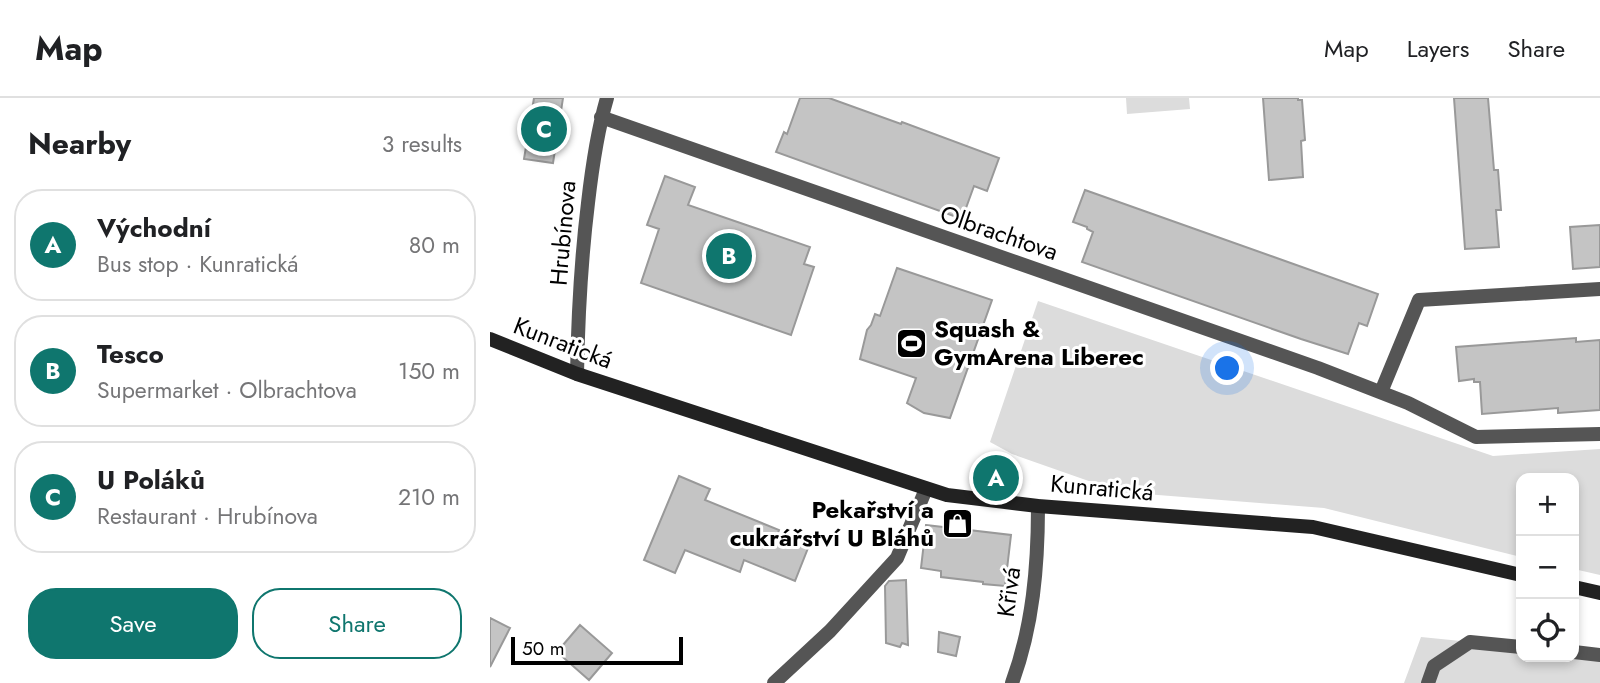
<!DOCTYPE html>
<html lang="en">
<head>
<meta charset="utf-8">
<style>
	body { margin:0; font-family:Jost,sans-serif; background:#f2f2f2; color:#202124 }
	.controls { position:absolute; right:21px; bottom:21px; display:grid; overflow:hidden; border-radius:14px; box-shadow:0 4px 10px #0003 }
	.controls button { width:63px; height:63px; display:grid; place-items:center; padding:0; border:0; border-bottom:2px solid #e0e0e0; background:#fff; color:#202124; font:35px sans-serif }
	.scale { position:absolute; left:21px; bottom:18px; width:172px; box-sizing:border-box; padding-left:7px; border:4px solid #000; border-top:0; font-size:19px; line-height:24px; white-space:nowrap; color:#000; -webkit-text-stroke:5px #fff; paint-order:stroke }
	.you { position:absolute; left:738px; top:271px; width:24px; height:24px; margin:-18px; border:5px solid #fff; border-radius:50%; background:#1a73e8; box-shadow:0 0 0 10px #1a73e833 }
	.badge { display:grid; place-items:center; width:46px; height:46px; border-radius:50%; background:#0f766e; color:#fff; font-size:23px; font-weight:700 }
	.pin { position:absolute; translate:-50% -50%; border:4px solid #fff; box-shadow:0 2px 7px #0006 }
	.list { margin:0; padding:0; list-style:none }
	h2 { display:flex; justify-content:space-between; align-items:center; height:91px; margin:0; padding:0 28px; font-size:30px }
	h2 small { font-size:23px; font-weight:400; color:#757577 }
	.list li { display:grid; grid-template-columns:46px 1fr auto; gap:21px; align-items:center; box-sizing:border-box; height:112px; margin:0 14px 14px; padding:0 14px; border:2px solid #e0e0e0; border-radius:28px }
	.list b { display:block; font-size:26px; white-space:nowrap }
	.list p { margin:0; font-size:23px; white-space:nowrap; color:#757577 }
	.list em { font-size:23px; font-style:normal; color:#757577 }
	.actions { display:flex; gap:14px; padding:21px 28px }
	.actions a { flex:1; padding:16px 0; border:2px solid #0f766e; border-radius:28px; text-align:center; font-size:24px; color:#0f766e }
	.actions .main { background:#0f766e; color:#fff }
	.icon { flex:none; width:38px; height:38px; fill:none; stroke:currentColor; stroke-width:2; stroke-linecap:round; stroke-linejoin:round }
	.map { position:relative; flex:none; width:1110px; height:585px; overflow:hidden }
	header { display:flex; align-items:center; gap:42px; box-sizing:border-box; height:98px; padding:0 35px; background:#fff; border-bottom:2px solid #e0e0e0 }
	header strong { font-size:33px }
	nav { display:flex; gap:38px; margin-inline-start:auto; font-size:24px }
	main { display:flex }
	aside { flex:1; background:#fff }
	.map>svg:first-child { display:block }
	.green { fill:#dcdcdc }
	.building { fill:#c4c4c4; stroke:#999; stroke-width:2 }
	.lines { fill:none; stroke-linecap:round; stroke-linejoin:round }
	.street { stroke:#555; stroke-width:14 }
	.secondary { stroke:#222; stroke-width:14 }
	.labels { text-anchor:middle; stroke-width:6; stroke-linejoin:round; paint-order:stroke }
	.street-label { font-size:24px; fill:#000; stroke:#fff }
	.poi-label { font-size:24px; font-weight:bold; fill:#000; stroke:#fff; text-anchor:start }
</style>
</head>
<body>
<header>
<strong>Map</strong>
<nav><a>Map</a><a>Layers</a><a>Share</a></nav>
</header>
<main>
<aside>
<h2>Nearby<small>3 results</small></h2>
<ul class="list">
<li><span class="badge">A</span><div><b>Východní</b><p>Bus stop · Kunratická</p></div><em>80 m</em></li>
<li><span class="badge">B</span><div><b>Tesco</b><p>Supermarket · Olbrachtova</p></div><em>150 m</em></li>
<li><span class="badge">C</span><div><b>U Poláků</b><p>Restaurant · Hrubínova</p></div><em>210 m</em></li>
</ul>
<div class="actions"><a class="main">Save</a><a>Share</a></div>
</aside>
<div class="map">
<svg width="1110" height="585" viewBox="0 0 1110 585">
	<rect width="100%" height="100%" fill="#fff"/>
	<path class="green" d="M636 0H699L700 11 637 16Z
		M548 203 1003 358 1110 351V477L1084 471V380H1031V459L834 410 630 394 522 356 500 344Z
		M931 539 1031 549V559H1084L1110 557V585H914Z"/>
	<path class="building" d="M44 0H73L63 65 34 61Z
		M310 0H339L411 26 412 24 509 60 497 93 484 88 472 121 286 54 294 34 297 36Z
		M773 0H808V2H812L815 42 811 43 813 79 779 82Z
		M964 0H998L1004 72H1008L1011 112H1006L1009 149 975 151Z
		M175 78 205 89 198 107 320 149 314 166 324 169 301 237 151 185 169 131 157 127Z
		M595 92 888 196 877 228 869 225 858 256 811 241 592 164 603 134 597 131V129L583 124Z
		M1110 127V169L1083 171 1080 129Z
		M407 170 502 202 460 320 434 315 417 305 426 280 370 261 377 232 381 227 385 216 390 218Z
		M1086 240V244L1110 242V312L1068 315V310L992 316 990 284H984V281L969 283 966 249Z
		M189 378 220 391 215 402 289 432 287 438 318 450 305 483 254 462 250 474 195 452 185 475 154 462Z
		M436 427 521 437 515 488 493 486V484L451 479V473L431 470Z
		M416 482 418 547 412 545 410 549 396 545 395 488 399 483Z
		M0 520 20 530 0 569Z
		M90 527 122 555 99 582 67 554Z
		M449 534 470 539 466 558 448 554Z"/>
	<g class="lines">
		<path class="street" d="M111 19 828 270 918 305 986 339 1110 336
			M87 276C88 219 91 162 98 105 102 70 107 34 117 0
			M891 294 929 202 1110 191
			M1084 554 1110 557
			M284 585 340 533 407 460 436 391
			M522 585C543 528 548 468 548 408
			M938 585 944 568 980 544 1031 549"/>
		<path class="secondary" d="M0 241 87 276 457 397 548 408 823 429 1031 477
			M1084 489 1110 495"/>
	</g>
	<defs>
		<symbol id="stadium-square" viewBox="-11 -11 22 22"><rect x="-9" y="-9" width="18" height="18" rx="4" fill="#000" stroke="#fff"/><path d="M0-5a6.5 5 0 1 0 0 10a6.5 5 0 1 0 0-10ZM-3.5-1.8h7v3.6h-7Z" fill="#fff"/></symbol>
		<symbol id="shop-square" viewBox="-11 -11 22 22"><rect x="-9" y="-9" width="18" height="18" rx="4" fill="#000" stroke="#fff"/><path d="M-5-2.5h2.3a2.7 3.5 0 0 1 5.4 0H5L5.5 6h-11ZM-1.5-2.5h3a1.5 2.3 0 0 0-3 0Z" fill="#fff"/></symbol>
	</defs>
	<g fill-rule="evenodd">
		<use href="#stadium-square" x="404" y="228" width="35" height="35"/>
		<use href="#shop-square" x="450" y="408" width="35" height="35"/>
	</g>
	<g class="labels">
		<g class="street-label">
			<text transform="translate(73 135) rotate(-85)" y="8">Hrubínova</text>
			<text transform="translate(509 135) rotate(19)" y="8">Olbrachtova</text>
			<text transform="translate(73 245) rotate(21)" y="8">Kunratická</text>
			<text transform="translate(612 390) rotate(5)" y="8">Kunratická</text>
			<text transform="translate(519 494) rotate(-82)" y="8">Křivá</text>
		</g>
		<g class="poi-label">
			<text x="444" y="239">Squash &amp;<tspan x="444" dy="28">GymArena Liberec</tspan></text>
			<text x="444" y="420" text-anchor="end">Pekařství a<tspan x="444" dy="28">cukrářství U Bláhů</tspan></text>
		</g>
	</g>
</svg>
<div class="controls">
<button>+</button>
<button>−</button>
<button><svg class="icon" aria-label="locate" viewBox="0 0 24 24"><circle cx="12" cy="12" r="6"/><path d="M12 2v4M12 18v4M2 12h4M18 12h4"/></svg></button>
</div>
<div class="scale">50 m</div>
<div class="you"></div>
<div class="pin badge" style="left:506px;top:380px">A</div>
<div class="pin badge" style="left:239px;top:158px">B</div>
<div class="pin badge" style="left:54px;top:31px">C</div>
</div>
</main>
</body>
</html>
